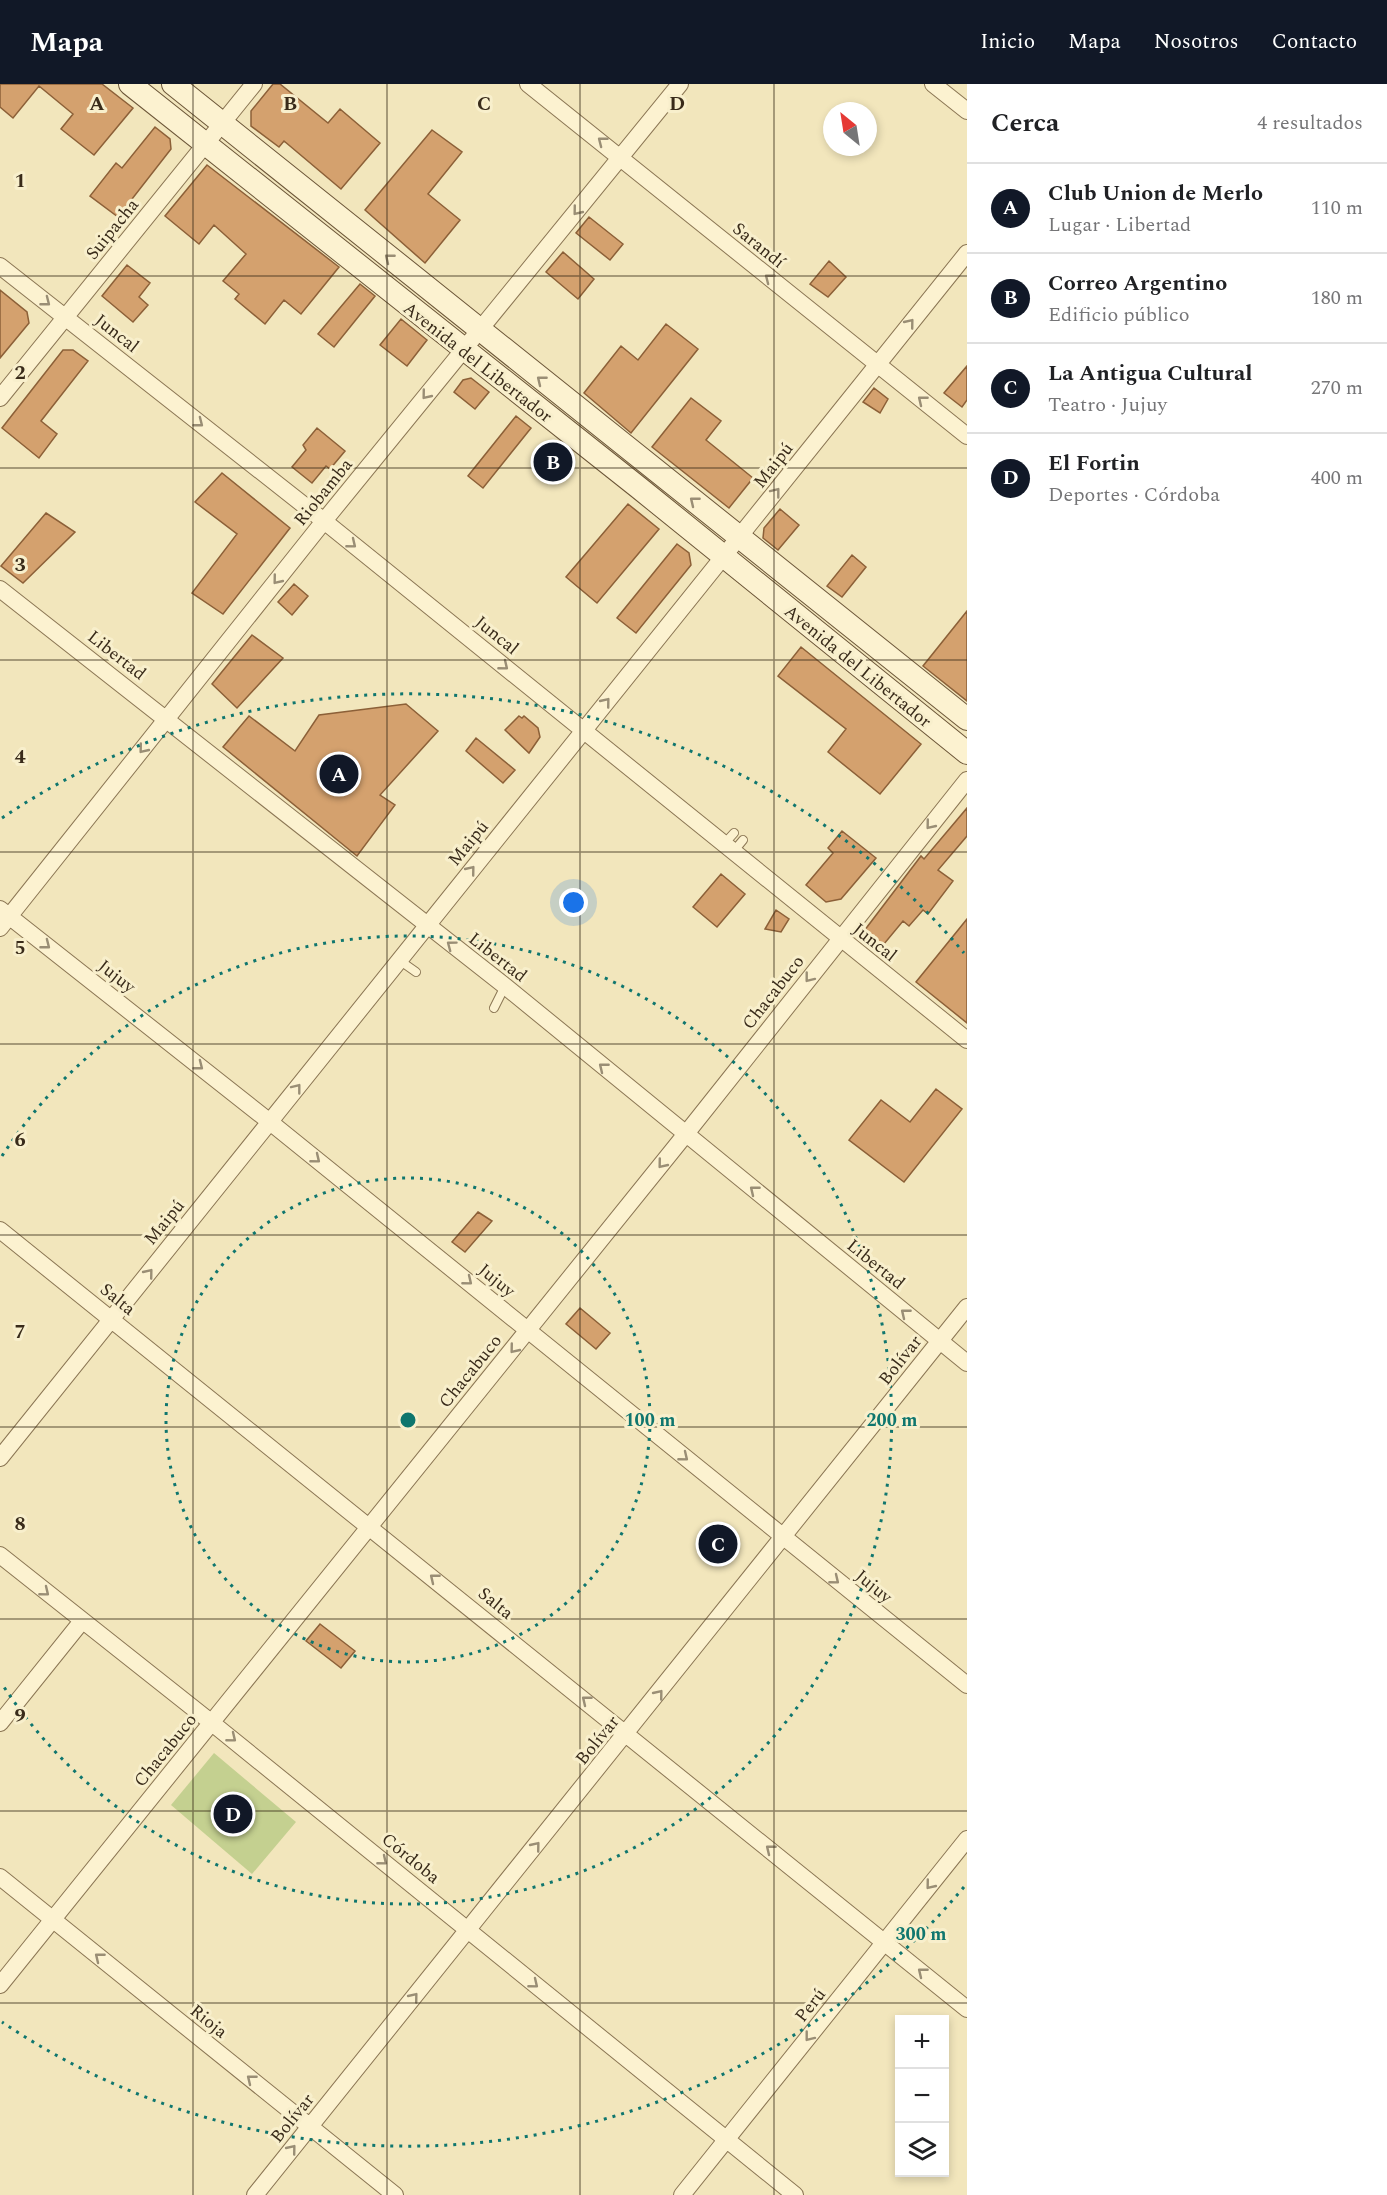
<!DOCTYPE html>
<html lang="es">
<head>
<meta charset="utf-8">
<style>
	body { margin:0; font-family:Spectral,serif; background:#f6f6f6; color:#202124 }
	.controls { position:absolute; right:18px; bottom:18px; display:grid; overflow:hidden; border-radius:0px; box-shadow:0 3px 9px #0003 }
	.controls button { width:54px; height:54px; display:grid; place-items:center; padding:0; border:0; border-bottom:2px solid #e0e0e0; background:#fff; color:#202124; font:30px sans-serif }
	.compass { position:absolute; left:823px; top:18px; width:54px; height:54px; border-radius:50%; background:#fff; box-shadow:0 3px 9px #0003; rotate:330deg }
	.you { position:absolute; left:574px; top:819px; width:21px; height:21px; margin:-15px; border:4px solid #fff; border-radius:50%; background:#1a73e8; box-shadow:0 0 0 9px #1a73e833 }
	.badge { display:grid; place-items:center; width:39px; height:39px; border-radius:50%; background:#111827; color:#fff; font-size:20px; font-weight:700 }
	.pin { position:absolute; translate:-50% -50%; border:3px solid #fff; box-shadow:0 2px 6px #0006 }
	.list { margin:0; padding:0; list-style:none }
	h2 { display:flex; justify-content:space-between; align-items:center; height:78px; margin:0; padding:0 24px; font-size:26px }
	h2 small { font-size:20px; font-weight:400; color:#757577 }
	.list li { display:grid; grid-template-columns:39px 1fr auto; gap:18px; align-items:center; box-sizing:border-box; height:90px; padding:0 24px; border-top:2px solid #e0e0e0 }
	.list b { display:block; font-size:22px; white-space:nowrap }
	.list p { margin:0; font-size:20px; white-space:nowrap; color:#757577 }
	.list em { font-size:20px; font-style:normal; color:#757577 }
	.icon { flex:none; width:33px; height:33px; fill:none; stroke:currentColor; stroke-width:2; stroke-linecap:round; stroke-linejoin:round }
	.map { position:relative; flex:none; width:967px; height:2111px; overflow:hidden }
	header { display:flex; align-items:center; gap:36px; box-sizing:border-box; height:84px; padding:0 30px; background:#111827; color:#fff }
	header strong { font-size:28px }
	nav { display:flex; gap:33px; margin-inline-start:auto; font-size:21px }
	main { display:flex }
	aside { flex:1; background:#fff }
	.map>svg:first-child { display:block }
	.green { fill:#c4d090 }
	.building { fill:#d4a16e; stroke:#8c6038; stroke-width:1.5 }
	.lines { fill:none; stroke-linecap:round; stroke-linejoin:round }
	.lane-casing { stroke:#8b7654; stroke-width:10 }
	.street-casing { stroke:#8b7654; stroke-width:18 }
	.secondary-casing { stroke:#6c5638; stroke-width:24 }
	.lane { stroke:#fcf2d0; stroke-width:8 }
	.street { stroke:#fcf2d0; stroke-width:16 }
	.secondary { stroke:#fcf2d0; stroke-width:22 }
	.oneway { stroke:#9a8e75 }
	.grid { fill:none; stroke:#392b1a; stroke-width:1.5; stroke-opacity:0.55 }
	.ring { fill:none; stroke:#0f766e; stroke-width:3; stroke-dasharray:3 6 }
	.labels { text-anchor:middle; stroke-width:6; stroke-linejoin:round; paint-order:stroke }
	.street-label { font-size:18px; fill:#392b1a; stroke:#f8efcc }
	.grid-label { font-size:20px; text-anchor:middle; font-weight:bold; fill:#392b1a; stroke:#f8efcc; stroke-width:6; stroke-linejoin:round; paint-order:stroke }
	.centre { fill:#0f766e; stroke:#f8efcc; stroke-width:3 }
	.ring-label { font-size:18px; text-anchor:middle; font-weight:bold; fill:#0f766e; stroke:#f8efcc; stroke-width:6; stroke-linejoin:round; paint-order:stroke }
</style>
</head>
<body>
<header>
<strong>Mapa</strong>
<nav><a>Inicio</a><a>Mapa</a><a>Nosotros</a><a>Contacto</a></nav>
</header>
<main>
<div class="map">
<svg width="967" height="2111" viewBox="0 0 967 2111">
	<rect width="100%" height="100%" fill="#f2e6bc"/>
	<path class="green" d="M214 1669 296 1738 252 1790 171 1721Z"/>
	<path class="building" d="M0 0H102L133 24 94 71 61 45 73 30 39 2 13 34 0 23Z
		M273 0H280L328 39 340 25 380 59 341 105 284 57 279 63 251 42V27Z
		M155 43 170 55 171 65 118 133 90 112 116 79 122 84Z
		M432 46 462 68 428 110 460 136 425 179 365 126Z
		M207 81 339 183 301 230 284 216 265 240 235 215 239 210 223 197 246 170 214 141 199 160 165 132Z
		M589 133 623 160 610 176 576 149Z
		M563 168 594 195 578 215 546 188Z
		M829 177 846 193 828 213 810 200Z
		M127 181 150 199 139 213 148 221 133 238 102 212Z
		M360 200 375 212 334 263 318 250Z
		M0 206 27 228 29 239 0 274Z
		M401 235 427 256 407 282 380 261Z
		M666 240 698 265 631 349 584 309 621 262 638 276Z
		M63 266H73L88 277 41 337 57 350 39 374 2 344Z
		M967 282V316L962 323 944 309Z
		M471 294 489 308 475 325 454 308 463 296Z
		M874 304 888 315 880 329 863 318Z
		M691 314 721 337 706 356 753 394 729 424 652 363Z
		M516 332 531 344 483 404 468 392Z
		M317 344 345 367 330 385 326 382 312 399 292 383 306 366 303 361Z
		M222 389 290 444 223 530 192 509 237 450 195 418Z
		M628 420 659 445 597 519 566 493Z
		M780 425 799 441 778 466 763 454 764 444Z
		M46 429 75 448 23 499 1 482Z
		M677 460 689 469 691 481 636 549 617 534Z
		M852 471 866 483 842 513 827 502Z
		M294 500 308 512 292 531 278 518Z
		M967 527V617L923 582Z
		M252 551 283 574 237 624 212 600Z
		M801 563 921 660 880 710 828 668 846 645 778 592Z
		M406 620 438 647 380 711 395 721 357 772 223 663 249 632 295 667 319 631Z
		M519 632 522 634 524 632 538 644 540 653 529 669 505 646Z
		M476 654 515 686 503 699 466 667Z
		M967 724V752L938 786 953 797 928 830 923 826 909 842 903 837 879 866 861 851 921 772 924 775Z
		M842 747 876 774 841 815 826 818 806 801 833 769 828 764Z
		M721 790 745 810 717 843 693 823Z
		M776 826 789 835 781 848 765 845Z
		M967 835V939L916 898Z
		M936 1005 962 1025 904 1098 849 1056 881 1016 910 1038Z
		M478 1128 492 1137 465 1168 452 1158Z
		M580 1224 610 1249 596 1265 566 1240Z
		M320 1540 355 1567 341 1584 306 1557Z"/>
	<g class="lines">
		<defs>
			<path id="lane" d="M724 760 734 749
				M733 768 743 756
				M399 876 416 888
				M494 924 505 902"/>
			<path id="street" d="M528 0 967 352
				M933 0 967 27
				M0 182 324 437 967 956
				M0 314 254 0
				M0 505 505 902 967 1279
				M0 825 270 1038 967 1601
				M0 844 324 437 680 0
				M0 1146 967 1925
				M0 1374 967 169
				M0 1471 212 1639 795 2111
				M0 1639 82 1537
				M0 1793 395 2111
				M0 1901 685 1051 967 696
				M255 2111 967 1223
				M682 2111 967 1755"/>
			<path id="secondary" d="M130 0 638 403 967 669
				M173 0 967 635"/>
		</defs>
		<use href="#lane" class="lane-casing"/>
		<use href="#street" class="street-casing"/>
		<use href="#secondary" class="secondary-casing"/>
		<use href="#lane" class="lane"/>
		<use href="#street" class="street"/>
		<use href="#secondary" class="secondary"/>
	</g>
	<defs><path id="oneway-chevron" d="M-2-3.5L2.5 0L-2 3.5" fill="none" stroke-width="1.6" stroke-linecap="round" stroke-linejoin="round" transform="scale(1.5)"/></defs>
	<g class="oneway">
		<use href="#oneway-chevron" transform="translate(602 57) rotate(-142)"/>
		<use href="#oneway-chevron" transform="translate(577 127) rotate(129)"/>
		<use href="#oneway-chevron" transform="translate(389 174) rotate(-141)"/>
		<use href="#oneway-chevron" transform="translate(769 194) rotate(-142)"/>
		<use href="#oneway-chevron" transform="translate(46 218) rotate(38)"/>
		<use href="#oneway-chevron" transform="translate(910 239) rotate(-51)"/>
		<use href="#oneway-chevron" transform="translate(541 296) rotate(-141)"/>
		<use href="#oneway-chevron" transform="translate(426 311) rotate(129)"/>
		<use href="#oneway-chevron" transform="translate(922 316) rotate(-141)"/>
		<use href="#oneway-chevron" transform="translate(199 339) rotate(38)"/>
		<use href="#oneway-chevron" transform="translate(776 408) rotate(-52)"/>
		<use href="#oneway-chevron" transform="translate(694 417) rotate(-141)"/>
		<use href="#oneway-chevron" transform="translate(352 460) rotate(39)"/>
		<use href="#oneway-chevron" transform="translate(277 496) rotate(129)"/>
		<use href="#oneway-chevron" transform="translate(504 582) rotate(39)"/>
		<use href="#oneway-chevron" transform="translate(606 618) rotate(-51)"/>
		<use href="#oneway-chevron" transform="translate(143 665) rotate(129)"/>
		<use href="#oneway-chevron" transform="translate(930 741) rotate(129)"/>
		<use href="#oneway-chevron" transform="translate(471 786) rotate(-51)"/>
		<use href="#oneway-chevron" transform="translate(46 861) rotate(38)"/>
		<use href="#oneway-chevron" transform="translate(451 861) rotate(-143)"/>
		<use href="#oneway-chevron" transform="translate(809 894) rotate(128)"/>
		<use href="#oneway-chevron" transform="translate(199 982) rotate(38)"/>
		<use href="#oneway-chevron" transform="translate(603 983) rotate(-141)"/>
		<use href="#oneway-chevron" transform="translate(297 1004) rotate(-52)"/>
		<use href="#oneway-chevron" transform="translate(316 1075) rotate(39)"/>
		<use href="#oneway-chevron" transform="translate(662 1080) rotate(129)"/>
		<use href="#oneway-chevron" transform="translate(754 1106) rotate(-141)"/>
		<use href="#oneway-chevron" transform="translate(149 1189) rotate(-51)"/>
		<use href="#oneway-chevron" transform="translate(468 1197) rotate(39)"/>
		<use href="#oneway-chevron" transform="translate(905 1229) rotate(-141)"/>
		<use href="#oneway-chevron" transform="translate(514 1265) rotate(129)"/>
		<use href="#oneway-chevron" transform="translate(684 1373) rotate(39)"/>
		<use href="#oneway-chevron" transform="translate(434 1494) rotate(-141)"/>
		<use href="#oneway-chevron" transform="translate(835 1496) rotate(39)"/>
		<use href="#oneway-chevron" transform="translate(45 1508) rotate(39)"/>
		<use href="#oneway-chevron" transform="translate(659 1610) rotate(-51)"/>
		<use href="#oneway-chevron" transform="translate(586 1616) rotate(-141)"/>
		<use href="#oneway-chevron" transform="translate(232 1654) rotate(39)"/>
		<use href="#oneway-chevron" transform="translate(536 1762) rotate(-51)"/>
		<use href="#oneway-chevron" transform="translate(770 1765) rotate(-141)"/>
		<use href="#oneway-chevron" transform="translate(383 1777) rotate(39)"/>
		<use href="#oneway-chevron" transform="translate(930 1801) rotate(129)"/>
		<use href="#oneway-chevron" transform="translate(99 1873) rotate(-141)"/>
		<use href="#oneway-chevron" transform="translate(922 1888) rotate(-141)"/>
		<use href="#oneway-chevron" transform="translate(534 1900) rotate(39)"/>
		<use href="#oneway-chevron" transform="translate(414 1913) rotate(-51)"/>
		<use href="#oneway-chevron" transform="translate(809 1953) rotate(128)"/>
		<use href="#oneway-chevron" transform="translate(251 1995) rotate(-141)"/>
		<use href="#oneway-chevron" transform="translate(292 2065) rotate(-51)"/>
	</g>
	<path class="grid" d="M193 0V2111M387 0V2111M580 0V2111M774 0V2111M0 192H967M0 384H967M0 576H967M0 768H967M0 960H967M0 1151H967M0 1343H967M0 1535H967M0 1727H967M0 1919H967"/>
	<g class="ring">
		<circle cx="408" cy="1336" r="242"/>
		<path d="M2 1072A484 484 0 1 1 2 1600"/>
		<path d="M964 1803A726 726 0 0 1 2 1938M2 734A726 726 0 0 1 964 869"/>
	</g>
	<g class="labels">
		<g class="street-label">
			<text transform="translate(112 145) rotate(-51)" y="6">Suipacha</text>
			<text transform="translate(759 161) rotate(39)" y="6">Sarandí</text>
			<text transform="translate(117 249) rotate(38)" y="6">Juncal</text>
			<text transform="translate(478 278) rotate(38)" y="6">Avenida del Libertador</text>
			<text transform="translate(773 381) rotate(-52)" y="6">Maipú</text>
			<text transform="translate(323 408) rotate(-51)" y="6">Riobamba</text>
			<text transform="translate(497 551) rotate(39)" y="6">Juncal</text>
			<text transform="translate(117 571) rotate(38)" y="6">Libertad</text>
			<text transform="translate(858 582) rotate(39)" y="6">Avenida del Libertador</text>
			<text transform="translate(468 759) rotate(-51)" y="6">Maipú</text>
			<text transform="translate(875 858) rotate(38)" y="6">Juncal</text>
			<text transform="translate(498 873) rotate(38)" y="6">Libertad</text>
			<text transform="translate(117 892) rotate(38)" y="6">Jujuy</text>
			<text transform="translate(773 908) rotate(-52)" y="6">Chacabuco</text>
			<text transform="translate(164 1138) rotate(-51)" y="6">Maipú</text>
			<text transform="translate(876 1180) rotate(39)" y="6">Libertad</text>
			<text transform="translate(497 1196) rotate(39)" y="6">Jujuy</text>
			<text transform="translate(118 1215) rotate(39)" y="6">Salta</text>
			<text transform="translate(900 1276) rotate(-52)" y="6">Bolívar</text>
			<text transform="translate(470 1287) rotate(-51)" y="6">Chacabuco</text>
			<text transform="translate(874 1502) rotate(39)" y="6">Jujuy</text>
			<text transform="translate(496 1519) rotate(39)" y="6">Salta</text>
			<text transform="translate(597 1656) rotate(-51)" y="6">Bolívar</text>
			<text transform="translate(165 1666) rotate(-51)" y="6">Chacabuco</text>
			<text transform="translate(411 1774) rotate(39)" y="6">Córdoba</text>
			<text transform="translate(810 1921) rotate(-52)" y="6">Perú</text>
			<text transform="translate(209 1937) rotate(39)" y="6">Rioja</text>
			<text transform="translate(292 2034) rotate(-51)" y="6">Bolívar</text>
		</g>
	</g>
	<g class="grid-label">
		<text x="97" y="26">A</text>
		<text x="290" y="26">B</text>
		<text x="484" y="26">C</text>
		<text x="677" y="26">D</text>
		<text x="20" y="103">1</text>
		<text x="20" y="295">2</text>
		<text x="20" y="487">3</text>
		<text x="20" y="679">4</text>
		<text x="20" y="870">5</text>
		<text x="20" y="1062">6</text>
		<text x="20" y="1254">7</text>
		<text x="20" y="1446">8</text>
		<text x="20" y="1638">9</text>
	</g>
	<circle cx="408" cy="1336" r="9" class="centre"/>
	<g class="ring-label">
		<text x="650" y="1342">100 m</text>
		<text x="892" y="1342">200 m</text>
		<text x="921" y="1856">300 m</text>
	</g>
</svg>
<div class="controls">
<button>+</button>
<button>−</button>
<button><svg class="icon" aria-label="layers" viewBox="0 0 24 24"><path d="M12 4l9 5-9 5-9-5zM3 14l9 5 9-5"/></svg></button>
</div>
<svg class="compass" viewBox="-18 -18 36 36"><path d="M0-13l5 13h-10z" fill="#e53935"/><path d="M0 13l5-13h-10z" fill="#757577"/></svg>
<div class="you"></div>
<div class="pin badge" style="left:339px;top:690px">A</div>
<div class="pin badge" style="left:553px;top:378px">B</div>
<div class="pin badge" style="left:718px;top:1460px">C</div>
<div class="pin badge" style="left:233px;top:1730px">D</div>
</div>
<aside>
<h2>Cerca<small>4 resultados</small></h2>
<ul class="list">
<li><span class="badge">A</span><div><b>Club Union de Merlo</b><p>Lugar · Libertad</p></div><em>110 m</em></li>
<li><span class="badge">B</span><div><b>Correo Argentino</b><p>Edificio público</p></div><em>180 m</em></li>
<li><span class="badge">C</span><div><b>La Antigua Cultural</b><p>Teatro · Jujuy</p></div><em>270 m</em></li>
<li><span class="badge">D</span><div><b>El Fortin</b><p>Deportes · Córdoba</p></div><em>400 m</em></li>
</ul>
</aside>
</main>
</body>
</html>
